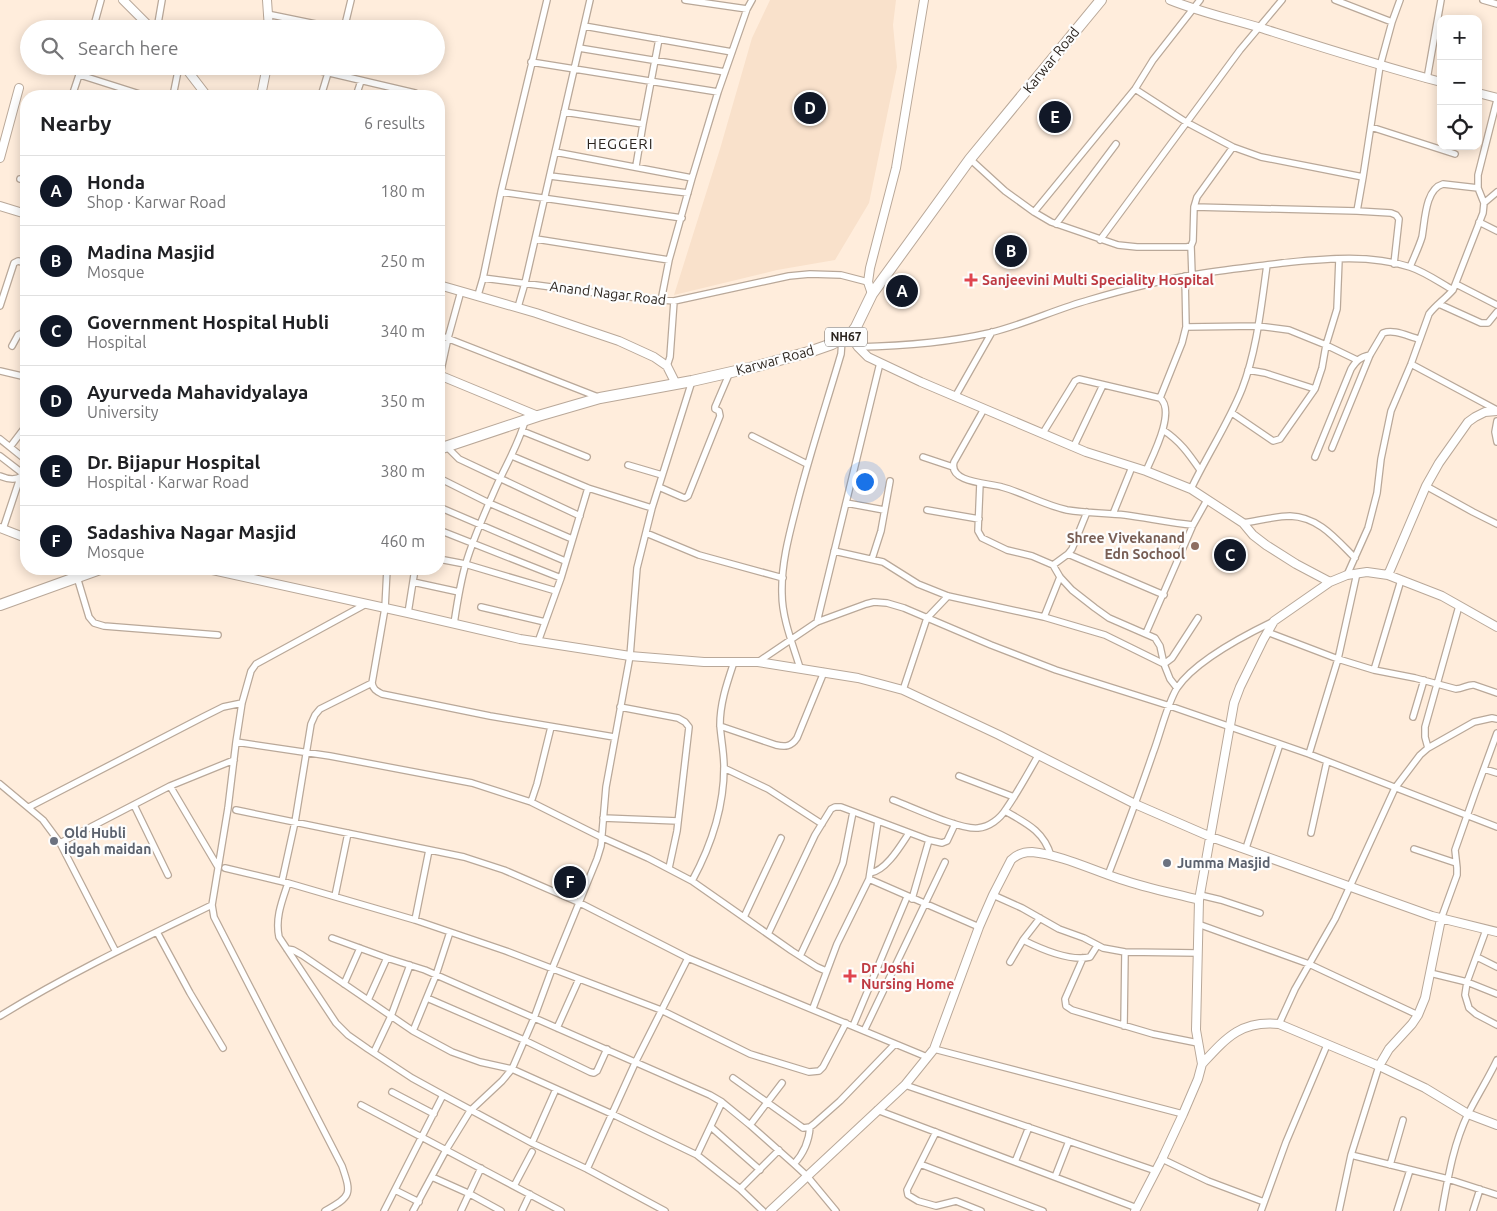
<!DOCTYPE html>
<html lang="en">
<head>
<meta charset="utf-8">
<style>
	body { margin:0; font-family:Ubuntu,sans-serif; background:#f6f6f6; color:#202124 }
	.controls { position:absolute; right:15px; top:15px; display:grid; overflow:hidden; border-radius:10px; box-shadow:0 2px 12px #0003 }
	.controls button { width:45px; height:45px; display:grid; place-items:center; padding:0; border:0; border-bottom:1px solid #e0e0e0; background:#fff; color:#202124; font:25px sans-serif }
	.you { position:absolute; left:864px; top:481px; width:18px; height:18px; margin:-12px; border:4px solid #fff; border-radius:50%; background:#1a73e8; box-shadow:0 0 0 8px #1a73e833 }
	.badge { display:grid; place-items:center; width:32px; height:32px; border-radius:50%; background:#111827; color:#fff; font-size:16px; font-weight:700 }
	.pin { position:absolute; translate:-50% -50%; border:2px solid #fff; box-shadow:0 1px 5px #0006 }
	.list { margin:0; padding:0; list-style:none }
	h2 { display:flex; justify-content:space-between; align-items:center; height:65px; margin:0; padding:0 20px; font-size:21px }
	h2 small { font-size:16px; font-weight:400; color:#757577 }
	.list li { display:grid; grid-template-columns:32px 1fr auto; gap:15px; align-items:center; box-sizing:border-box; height:70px; padding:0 20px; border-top:1px solid #e0e0e0 }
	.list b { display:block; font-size:19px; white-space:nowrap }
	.list p { margin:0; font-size:16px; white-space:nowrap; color:#757577 }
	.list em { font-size:16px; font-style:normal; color:#757577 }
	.icon { flex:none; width:28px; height:28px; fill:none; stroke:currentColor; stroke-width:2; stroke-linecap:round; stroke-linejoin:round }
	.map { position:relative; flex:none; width:1497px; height:1211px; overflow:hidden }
	.search { position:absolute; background:#fff; box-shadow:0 2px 12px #0003; left:20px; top:20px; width:425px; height:55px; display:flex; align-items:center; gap:12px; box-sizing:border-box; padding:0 18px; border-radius:28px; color:#757577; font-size:19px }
	.panel { position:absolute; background:#fff; box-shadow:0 2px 12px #0003; left:20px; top:90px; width:425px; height:485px; border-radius:20px }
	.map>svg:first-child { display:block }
	.built { fill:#f9e1cb }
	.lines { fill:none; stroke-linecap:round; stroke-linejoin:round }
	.street-casing { stroke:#b9a899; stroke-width:8 }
	.secondary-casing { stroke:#b9a899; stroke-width:10 }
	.highway-casing { stroke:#b9a899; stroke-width:12 }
	.street { stroke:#fff; stroke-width:5.5 }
	.secondary { stroke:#fff; stroke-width:8 }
	.highway { stroke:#fff; stroke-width:10 }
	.health-dot { fill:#e0444e; stroke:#fdfdfd; stroke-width:2 }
	.education-dot { fill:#8d6e63; stroke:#fdfdfd; stroke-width:2 }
	.worship-dot { fill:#6b7280; stroke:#fdfdfd; stroke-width:2 }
	.labels { text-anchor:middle; stroke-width:4.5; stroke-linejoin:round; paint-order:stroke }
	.shield { fill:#fdfdfd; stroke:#6a6561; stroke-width:1 }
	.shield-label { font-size:12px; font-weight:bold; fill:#2b241e }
	.street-label { font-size:14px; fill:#2b241e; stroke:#fdfdfd }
	.health-label { font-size:14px; font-weight:bold; fill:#be3a42; stroke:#fdfdfd; text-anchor:start }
	.education-label { font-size:14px; font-weight:bold; fill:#785e54; stroke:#fdfdfd; text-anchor:end }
	.worship-label { font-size:14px; font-weight:bold; fill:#5b616d; stroke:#fdfdfd; text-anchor:start }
	.neighbourhood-label { font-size:15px; letter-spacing:1px; fill:#2b241e; stroke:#fdfdfd }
</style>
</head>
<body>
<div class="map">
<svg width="1497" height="1211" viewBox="0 0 1497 1211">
	<rect width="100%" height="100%" fill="#ffeddc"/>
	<path class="built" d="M770 0H896L893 25 897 67 869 203 835 260 777 270 674 295 720 149 752 38Z"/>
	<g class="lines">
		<defs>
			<path id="street" d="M685 0 747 9
				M1335 0 1392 22 1400 0
				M1483 0 1497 4
				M267 14 340 29
				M584 26 732 52
				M93 29 101 0
				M157 29 162 0
				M344 29 351 0
				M579 48 725 72
				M531 62 718 92
				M300 66 415 93
				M80 75 146 96
				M1427 79 1441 0
				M1135 89 1186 122 1233 147 1261 157 1363 177
				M72 96 82 66
				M173 96 179 66
				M321 96 328 73
				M356 96 361 81
				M393 96 395 89
				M564 112 643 124 636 166
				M643 124 659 39
				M1371 127 1455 154
				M555 152 692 178
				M970 159 1005 191 1034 212 1051 222 1118 245 1137 247H1187L1191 246 1193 241 1194 207 1197 197 1233 147
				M550 176 688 193
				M20 179 26 180
				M501 192 682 218
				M1484 203 1497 192
				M1194 207 1357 211 1391 213 1396 215 1399 219 1394 264
				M1357 211 1363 177 1380 66 1392 22
				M1034 212 1135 89 1153 60 1200 0
				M1479 222 1497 231
				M1056 224 1116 144
				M536 239 669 260
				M1100 240 1240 50 1282 0
				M1191 246 1192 275
				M1410 267C1414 257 1419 247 1422 237 1425 221 1425 189 1443 184L1478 188
				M483 278 501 192 547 0
				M1456 284 1497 305
				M478 295 483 278 619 296 674 301 789 276 810 274 841 275 868 282
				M661 301 669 260 692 178 718 92 747 9 752 0
				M1439 304 1481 323H1488L1497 312
				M0 306 14 263 18 261 26 263
				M518 307 525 283 590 0
				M1186 327 1258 326 1289 330 1326 345 1357 360
				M22 335 26 324
				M439 335 598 397
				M12 346 18 335 20 334 26 336
				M858 347C902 346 946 343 989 333 1023 325 1056 309 1089 300 1123 290 1158 281 1192 275 1222 270 1252 267 1282 263 1325 259 1368 254 1410 267 1425 272 1439 282 1453 290
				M1411 364 1497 410
				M667 366 670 357 674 301
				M1248 370 1265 373 1315 389
				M0 371 26 377
				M440 375 448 338 461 291
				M955 397 992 332
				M1160 398 1182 343 1186 327 1185 276
				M984 409 954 462C948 483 989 483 1002 487 1024 493 1044 505 1067 510 1086 513 1106 513 1125 515 1148 518 1170 523 1193 525
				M1232 413 1273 441 1280 439 1315 389 1322 368 1326 345 1337 309 1339 259
				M1497 421 1495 432 1497 442
				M1163 430C1180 441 1189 454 1200 470
				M522 431 587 457
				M1043 433 1075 381 1079 379 1160 398C1176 411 1153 455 1146 471
				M752 436 807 464
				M0 439 26 460
				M439 442 446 446 459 459 580 516
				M1074 446 1103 385
				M10 447 26 426
				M1332 448 1370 355 1383 333C1394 329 1407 336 1419 339
				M0 456 26 476
				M512 456 588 488 652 508
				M923 457 953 467
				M1315 457 1351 369C1356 361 1360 357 1370 355
				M628 465 662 475
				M0 476C7 479 15 481 22 476
				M439 478 489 503 572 539
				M980 483 978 531 982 538 1007 550 1032 556 1053 565 1060 577 1072 590 1095 608 1109 618 1155 638 1160 646 1164 664 1170 679 1177 688
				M1426 486 1473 512 1497 524
				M659 487 682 497 685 498 688 496 720 416 719 411 715 409V407L730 372
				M1191 489C1207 455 1228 424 1242 389 1257 350 1261 307 1267 265
				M846 503 884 510
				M439 507 565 561
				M927 510 979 519
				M1113 514 1132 467
				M1243 523C1257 521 1277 516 1290 516 1319 517 1336 539 1355 558
				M3 529 20 478
				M439 530 561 578
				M646 533 699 555 783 578
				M834 551 883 562 918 584 948 596 1044 617 1105 635 1164 664 1172 658 1198 618
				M1068 554 1164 595
				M439 559 465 564 556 591
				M872 559 881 531 890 481
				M1053 565 1068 554 1072 549 1087 512
				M387 569 385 608 372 683C373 689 376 691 382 694L490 716 614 737
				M1347 575 1368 528 1377 493 1381 459 1391 411 1411 364 1429 314C1436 305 1445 299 1453 290L1483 213 1484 203 1478 188V175L1497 100
				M77 577 89 617 94 623 104 626 218 635
				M413 582 459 592
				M481 607 545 622
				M408 613 415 569
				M1044 617 1060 577
				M817 622 880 363
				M454 624C457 604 460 583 466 563 474 536 486 510 497 485 507 463 519 443 525 421
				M1267 632 1338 659 1374 670 1415 678 1456 689C1463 689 1468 684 1474 685L1497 693
				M1146 633 1193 525 1207 500
				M538 642 561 578 588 488
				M758 662 817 622 866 604 874 602 887 603 904 608 991 645 1056 670 1170 706 1309 754 1497 827
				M800 668C793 645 782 618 782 594 781 565 789 535 796 508 809 456 826 405 841 354L842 340
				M1374 670 1401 580
				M903 690 927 618 948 596
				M620 707 678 718 685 722 689 727 677 831 669 868
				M1413 717 1424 680
				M720 726 776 745C785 747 791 747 797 738L824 672
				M236 742 330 756 472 783 531 802 601 837 648 858 692 881 792 951 817 967 826 971
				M1428 748 1425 737V727L1459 606
				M1309 754 1338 659 1357 573
				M724 768 768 789 822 824
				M1484 769 1497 773
				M959 776 1014 797
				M0 784 43 820 60 843 116 952
				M170 786 218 867
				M893 800C912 807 960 830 978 828 989 827 1000 819 1006 809 1018 792 1028 773 1038 756
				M531 802 537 784 551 727
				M134 805 168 875
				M29 807 203 717 223 707 242 703
				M236 810 464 857 504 870 578 902 688 958 927 1057
				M1005 811C1026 823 1044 831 1051 856
				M603 818 678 821
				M1311 833 1327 761
				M60 843 170 786 234 760
				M1246 848 1280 744
				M1414 849 1456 863
				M225 868 288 883 415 920 506 951 661 1010 750 1054 809 1072 819 1071 823 1067 846 1023
				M870 873C886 871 901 845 909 833
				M1108 875C1124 834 1139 794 1153 753 1160 735 1167 704 1177 688 1195 661 1245 635 1274 621
				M869 879 979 927
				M282 881 295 822 311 724 315 715 320 709 372 683
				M692 881C711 846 724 807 724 767 724 753 721 739 720 725 720 703 727 683 734 662
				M288 883C282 901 275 918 279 937L336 1023 348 1035 368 1049 412 1078 443 1095 532 1143 587 1169 665 1211
				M993 895 1022 908 1059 929 1084 938 1103 948 1125 952 1198 953
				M1200 895 1221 900 1260 913
				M335 896 348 833
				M912 899 929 840
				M744 917 781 838
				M1441 919 1457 875V868L1455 850 1475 793 1497 733
				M415 920 429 850
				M1198 924 1309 964 1418 1015
				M1486 930 1467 982 1465 995 1469 1008 1476 1014 1497 1025
				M157 932 190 993 223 1048
				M768 934 815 835 831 809 835 807H841L929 840 942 843 947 841 955 824
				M332 938 387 958 425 970 710 1095 722 1102 750 1125 794 1164 807 1176 836 1211
				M1023 940C1041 949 1070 962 1090 957L1097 946
				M287 949 293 950 302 955 413 1031 452 1052 480 1062 512 1069 612 1114 697 1155 740 1189 763 1211
				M800 956 835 882 843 863 853 812
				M1477 957 1497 967
				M1083 958 1065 999 1066 1006 1072 1010 1153 1034 1198 1043
				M1010 962 1023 940 1040 918
				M1430 973 1467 982 1497 994
				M344 984 360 948
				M427 998 524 1040 590 1072 594 1073 597 1071 607 1049
				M368 1000 387 958
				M813 1008 837 944 869 879 878 821
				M0 1016C68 974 140 940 212 905
				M1279 1024 1295 989 1335 919 1395 788 1420 755 1428 748 1474 722 1492 718 1497 719
				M853 1026 907 897
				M1124 1026 1125 952
				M557 1028 579 979
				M413 1031 436 975 450 932
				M864 1031 945 862
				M934 1049 1183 1114
				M374 1052 391 1016 410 965
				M733 1078 799 1125 803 1128 810 1127 814 1124 840 1101 895 1044
				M905 1085 1156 1171
				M392 1092 434 1114
				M361 1105 561 1211
				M877 1110 1137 1208
				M750 1125 782 1083
				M711 1127 760 1170
				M936 1132 907 1190 908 1195 918 1201 936 1206 956 1201 981 1211
				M532 1143 556 1089
				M697 1155 722 1102
				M1351 1155 1448 1179 1497 1195
				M1162 1159 1208 1181 1264 1202
				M1015 1162 1029 1127
				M794 1164C804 1153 809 1142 810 1127
				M920 1164 1043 1211
				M1390 1165 1403 1120
				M587 1169 636 1061 688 958
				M432 1177 470 1194 501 1211
				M1055 1177 1069 1141
				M514 1186 532 1152
				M740 1189 779 1150
				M395 1190 419 1202
				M325 1211C351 1196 352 1195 342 1166L214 917 212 905 228 808 236 742 242 703 251 671 256 664 366 604
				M384 1211 443 1095
				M413 1211 446 1150 470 1111 502 1081 512 1069 534 1018 552 969 597 859 601 846 606 787 630 656 637 568 652 508 692 381
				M461 1211 481 1168
				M522 1211 530 1194
				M1261 1211 1286 1142 1327 1045
				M1339 1211 1351 1155 1379 1066
				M1397 1211 1410 1170
				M1442 1211C1448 1178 1453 1145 1468 1114 1477 1096 1488 1079 1497 1060
				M1473 1211 1480 1189"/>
			<path id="secondary" d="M123 0 152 29
				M267 0 269 29
				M1170 0C1200 12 1231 19 1261 28 1321 47 1380 66 1441 82
				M184 66 207 96
				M1478 93 1497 98
				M261 96 267 66
				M0 158 19 88
				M0 206 26 214
				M439 285 536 313 619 341 654 357 667 366 676 384
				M872 294 868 282 870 268 896 168 924 0
				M850 335 858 347 868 357 921 382 1086 452 1146 471 1191 489 1243 523 1253 535 1266 545 1296 564 1330 582
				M439 375 538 416
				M0 528 26 538
				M208 569 408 613 520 639 630 656 704 662H758L858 678 903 690 999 735 1135 804 1211 837 1432 916 1497 932
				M1388 575 1426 486 1439 463 1468 422 1475 417 1485 412 1497 411
				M1202 1064C1226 1038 1241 1020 1279 1024L1379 1066 1425 1088 1468 1114 1497 1125
				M1379 1066 1389 1049 1412 1024 1418 1015 1425 998 1441 919
				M770 1211 905 1085 934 1049 979 927 993 895 1011 860C1017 854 1023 852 1032 852 1062 855 1092 870 1120 879 1146 888 1172 893 1199 900
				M1135 1211 1162 1159 1183 1114 1198 1079 1202 1064 1196 1030 1199 900 1234 703 1240 687 1263 640 1274 621 1330 582 1347 575 1367 572 1388 575 1442 596 1497 627"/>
			<path id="highway" d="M439 449 538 416 600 398 692 381 758 366 812 351 832 344 850 335 856 327 872 294 970 159 1101 0
				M0 605 100 569"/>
		</defs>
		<use href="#street" class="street-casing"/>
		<use href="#secondary" class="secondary-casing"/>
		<use href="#highway" class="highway-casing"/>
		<use href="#street" class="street"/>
		<use href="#secondary" class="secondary"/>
		<use href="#highway" class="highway"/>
	</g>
	<g class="health-dot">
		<path d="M968.5 272.5h5v5h5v5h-5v5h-5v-5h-5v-5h5z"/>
		<path d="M847.5 968.5h5v5h5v5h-5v5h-5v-5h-5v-5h5z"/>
	</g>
	<circle class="education-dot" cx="1195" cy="546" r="5"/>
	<g class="worship-dot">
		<circle cx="54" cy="841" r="5"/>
		<circle cx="1167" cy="863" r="5"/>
	</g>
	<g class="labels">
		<rect class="shield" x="825" y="327.5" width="42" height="19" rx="4"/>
		<g class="shield-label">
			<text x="846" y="341">NH67</text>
		</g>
		<g class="street-label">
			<text transform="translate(1051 60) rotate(-51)" y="5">Karwar Road</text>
			<text transform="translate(608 293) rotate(7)" y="5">Anand Nagar Road</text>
			<text transform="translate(775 360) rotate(-15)" y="5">Karwar Road</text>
		</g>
		<g class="health-label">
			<text x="982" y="285">Sanjeevini Multi Speciality Hospital</text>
			<text x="861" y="973">Dr Joshi<tspan x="861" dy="16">Nursing Home</tspan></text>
		</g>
		<g class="education-label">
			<text x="1185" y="543">Shree Vivekanand<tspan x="1185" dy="16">Edn Sochool</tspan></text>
		</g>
		<g class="worship-label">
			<text x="64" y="838">Old Hubli<tspan x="64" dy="16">idgah maidan</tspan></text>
			<text x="1177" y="868">Jumma Masjid</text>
		</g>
		<g class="neighbourhood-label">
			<text x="620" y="149">HEGGERI</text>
		</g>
	</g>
</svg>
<div class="controls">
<button>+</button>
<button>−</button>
<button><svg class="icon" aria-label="locate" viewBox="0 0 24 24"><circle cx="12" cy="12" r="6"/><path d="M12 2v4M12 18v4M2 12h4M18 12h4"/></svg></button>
</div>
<div class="you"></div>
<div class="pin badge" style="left:902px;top:291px">A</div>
<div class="pin badge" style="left:1011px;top:251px">B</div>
<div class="pin badge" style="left:1230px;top:555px">C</div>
<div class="pin badge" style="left:810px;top:108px">D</div>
<div class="pin badge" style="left:1055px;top:117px">E</div>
<div class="pin badge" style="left:570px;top:882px">F</div>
<div class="search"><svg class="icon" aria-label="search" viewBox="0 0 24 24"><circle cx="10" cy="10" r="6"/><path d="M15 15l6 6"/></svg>Search here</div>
<section class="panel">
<h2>Nearby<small>6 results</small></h2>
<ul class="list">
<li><span class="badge">A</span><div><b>Honda</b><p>Shop · Karwar Road</p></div><em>180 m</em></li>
<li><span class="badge">B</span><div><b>Madina Masjid</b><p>Mosque</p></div><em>250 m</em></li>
<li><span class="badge">C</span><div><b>Government Hospital Hubli</b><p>Hospital</p></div><em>340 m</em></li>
<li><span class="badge">D</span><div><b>Ayurveda Mahavidyalaya</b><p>University</p></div><em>350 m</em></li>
<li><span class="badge">E</span><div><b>Dr. Bijapur Hospital</b><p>Hospital · Karwar Road</p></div><em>380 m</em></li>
<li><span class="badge">F</span><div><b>Sadashiva Nagar Masjid</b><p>Mosque</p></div><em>460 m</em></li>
</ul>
</section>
</div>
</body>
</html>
